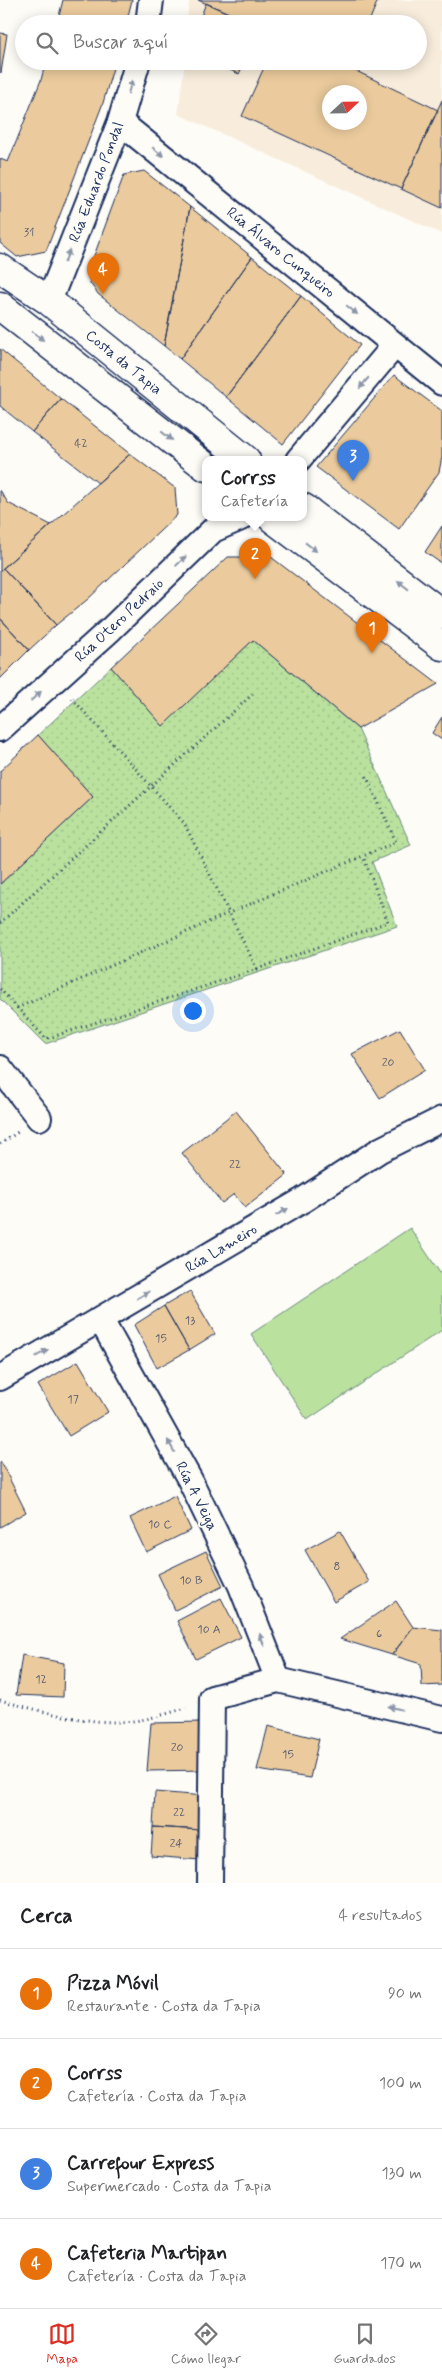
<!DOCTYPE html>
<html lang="es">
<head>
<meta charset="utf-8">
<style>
	body { margin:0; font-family:Mynerve,sans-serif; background:#f2f2f2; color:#202124 }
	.compass { position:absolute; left:322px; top:85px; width:45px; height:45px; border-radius:50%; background:#fff; box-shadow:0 2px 12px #0003; rotate:68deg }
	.you { position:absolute; left:192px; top:1010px; width:18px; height:18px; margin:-12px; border:4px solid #fff; border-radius:50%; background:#1a73e8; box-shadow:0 0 0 8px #1a73e833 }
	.badge { display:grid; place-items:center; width:32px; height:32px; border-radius:50%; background:#d93025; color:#fff; font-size:16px; font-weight:700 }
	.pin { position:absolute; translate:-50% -41px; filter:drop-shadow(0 1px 2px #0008) }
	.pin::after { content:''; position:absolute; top:26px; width:18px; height:15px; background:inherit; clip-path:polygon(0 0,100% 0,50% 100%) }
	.popup { position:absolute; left:202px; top:456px; width:105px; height:65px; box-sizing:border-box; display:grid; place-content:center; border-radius:10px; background:#fff; filter:drop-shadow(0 1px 4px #0005); font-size:16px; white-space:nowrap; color:#757577 }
	.popup b { font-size:19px; color:#202124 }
	.popup::after { content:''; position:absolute; left:50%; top:100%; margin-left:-10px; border:10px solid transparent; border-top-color:#fff }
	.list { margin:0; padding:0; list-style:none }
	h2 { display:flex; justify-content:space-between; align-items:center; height:65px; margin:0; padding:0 20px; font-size:21px }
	h2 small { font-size:16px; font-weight:400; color:#757577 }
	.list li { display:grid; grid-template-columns:32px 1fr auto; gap:15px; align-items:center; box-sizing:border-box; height:90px; padding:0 20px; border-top:1px solid #e0e0e0 }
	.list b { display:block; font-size:19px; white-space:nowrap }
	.list p { margin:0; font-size:16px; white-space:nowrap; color:#757577 }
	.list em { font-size:16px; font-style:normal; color:#757577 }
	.icon { flex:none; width:28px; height:28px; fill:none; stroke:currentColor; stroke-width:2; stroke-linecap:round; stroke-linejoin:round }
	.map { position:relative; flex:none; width:442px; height:1883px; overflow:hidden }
	.search { position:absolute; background:#fff; box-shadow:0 2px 12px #0003; left:15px; right:15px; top:15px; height:55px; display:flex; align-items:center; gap:12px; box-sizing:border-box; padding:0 18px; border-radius:28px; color:#757577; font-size:19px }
	.sheet { height:425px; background:#fff }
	nav { display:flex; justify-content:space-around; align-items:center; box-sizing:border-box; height:70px; border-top:1px solid #e0e0e0; background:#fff; font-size:14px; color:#757577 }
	nav a { display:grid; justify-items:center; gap:2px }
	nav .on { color:#d93025 }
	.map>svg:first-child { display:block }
	.built { fill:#f8eddc; fill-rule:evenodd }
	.park { fill:url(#park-dots); stroke:#6a887e }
	.garden { fill:#bae29e; stroke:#6a887e }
	.building { fill:#ebcb9d; stroke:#1b2f5e; fill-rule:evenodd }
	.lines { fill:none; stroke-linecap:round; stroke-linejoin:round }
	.street-casing { stroke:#1b2f5e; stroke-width:28 }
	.secondary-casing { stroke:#1b2f5e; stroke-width:31 }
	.path { stroke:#1b2f5e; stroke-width:3; stroke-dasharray:1 4; stroke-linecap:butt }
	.street { stroke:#fdfcf7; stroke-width:24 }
	.secondary { stroke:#fdfcf7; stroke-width:28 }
	.oneway { fill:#8c96aa }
	.labels { text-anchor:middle; stroke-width:4; stroke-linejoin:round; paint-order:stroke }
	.number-label { font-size:12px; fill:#4f566e }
	.street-label { font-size:15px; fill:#1b2f5e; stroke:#fdfcf7 }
</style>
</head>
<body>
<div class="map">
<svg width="442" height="1883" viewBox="0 0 442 1883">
	<defs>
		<pattern id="park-dots" width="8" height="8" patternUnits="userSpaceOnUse" patternTransform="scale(1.25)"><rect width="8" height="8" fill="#bae29e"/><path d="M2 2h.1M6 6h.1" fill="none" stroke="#9fc28a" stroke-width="1.8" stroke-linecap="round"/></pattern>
	</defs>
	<rect width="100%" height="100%" fill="#fdfcf7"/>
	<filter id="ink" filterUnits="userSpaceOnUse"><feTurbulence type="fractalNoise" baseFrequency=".02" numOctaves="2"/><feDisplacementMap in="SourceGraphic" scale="10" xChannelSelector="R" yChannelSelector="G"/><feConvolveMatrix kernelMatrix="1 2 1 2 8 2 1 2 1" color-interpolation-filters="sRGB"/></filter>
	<g filter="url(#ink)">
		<path class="built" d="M189 0H442V234L178 114 185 61H418V24H187ZM330 92H360V122H330Z"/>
		<path class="park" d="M253 640 358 729 411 845 372 862 397 926 45 1044 0 999V884L93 797 38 735 111 667 163 725Z"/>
		<path class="garden" d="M410 1228 442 1276V1330L307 1420 251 1334Z"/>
		<path class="building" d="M63 0H132L126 24H57Z
			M198 0H378L368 24H254Z
			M206 3 254 24H198Z
			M0 33 7 34 1 73 0 72Z
			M46 61H115L103 103 46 251 17 257 0 243V159L8 162 41 80Z
			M209 61H245L239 74Z
			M267 61H335L438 110 401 189 242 116ZM330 92H360V122H330Z
			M335 61H351L349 67Z
			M442 100V208L401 189Z
			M144 171 190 207 164 346 98 294 90 283 88 272 124 175Z
			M190 207 252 257 180 359 164 346Z
			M252 257 301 296 226 397 180 359Z
			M301 296 360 345 283 444 226 397Z
			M0 349 61 399 32 432 0 406Z
			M394 375 442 411V457L439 472 399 529 316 467Z
			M61 399 130 454 98 483 32 432Z
			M130 454 175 488 177 515 88 599 56 625 3 568Z
			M0 490 8 503 51 525 0 571Z
			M442 526V564L425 552Z
			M228 557H271L438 684 358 729 253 640 163 726 111 667Z
			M3 568 56 625 29 650 0 618V571Z
			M0 618 29 650 0 679Z
			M442 717V740L432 733Z
			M38 735 93 797 0 884V771Z
			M400 1029 425 1070 380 1098 352 1054Z
			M236 1111 287 1175 245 1208 234 1194 222 1203 182 1153Z
			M190 1291 215 1334 189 1350 164 1306Z
			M164 1306 189 1350 157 1368 134 1325Z
			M78 1361 108 1412 69 1436 38 1385Z
			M1 1462 26 1512 0 1527V1463Z
			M175 1496 191 1530 146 1552 130 1518Z
			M340 1531 369 1582 334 1602 305 1550Z
			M206 1551 223 1586 175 1610 158 1574Z
			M221 1598 241 1637 196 1659 177 1621Z
			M396 1601 413 1627 392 1655 340 1639Z
			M413 1627 442 1630V1685L422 1686 421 1664 392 1655Z
			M22 1655 64 1663 63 1697 16 1695Z
			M204 1722 206 1770 147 1771 151 1723Z
			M268 1726 319 1739 310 1778 257 1770Z
			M155 1792 205 1796 202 1830 153 1827Z
			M153 1827 202 1830 200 1860 151 1856Z"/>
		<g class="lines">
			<defs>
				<path id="street" d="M148 24 151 0
					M120 122 442 383
					M49 301 120 122 138 61
					M298 460 395 345
					M0 729 111 629 213 530 241 518
					M0 1068 39 1118
					M101 1320 190 1480 241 1586 278 1680 442 1719
					M0 1378 303 1200 380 1150 442 1119
					M210 1883 212 1698 278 1680"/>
				<path id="secondary" d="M0 268 49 301 246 460
					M0 306 206 467
					M304 508 442 614
					M272 518 442 646"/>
			</defs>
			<use href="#street" class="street-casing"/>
			<use href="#secondary" class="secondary-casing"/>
			<path class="path" d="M0 923 254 693
				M257 969 388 922 363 856
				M0 989 46 1039 257 969 184 823 72 698
				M17 1008 229 913 396 842 365 773
				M0 1144 18 1132
				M0 1700C41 1711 91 1726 133 1721 151 1719 169 1713 186 1708"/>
			<use href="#street" class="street"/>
			<use href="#secondary" class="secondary"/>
		</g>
		<defs><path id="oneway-solid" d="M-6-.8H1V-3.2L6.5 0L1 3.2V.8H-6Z" transform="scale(1.25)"/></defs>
		<g class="oneway">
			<use href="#oneway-solid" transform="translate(130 87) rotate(-73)"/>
			<use href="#oneway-solid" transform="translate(158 152) rotate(39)"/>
			<use href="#oneway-solid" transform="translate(67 256) rotate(-69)"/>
			<use href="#oneway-solid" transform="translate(352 310) rotate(39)"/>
			<use href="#oneway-solid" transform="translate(38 336) rotate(38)"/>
			<use href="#oneway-solid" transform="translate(364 383) rotate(130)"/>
			<use href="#oneway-solid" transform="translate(167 436) rotate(38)"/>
			<use href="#oneway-solid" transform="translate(311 547) rotate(38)"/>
			<use href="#oneway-solid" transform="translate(181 561) rotate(-44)"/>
			<use href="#oneway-solid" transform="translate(403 585) rotate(-142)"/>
			<use href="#oneway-solid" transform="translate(36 696) rotate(-42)"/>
			<use href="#oneway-solid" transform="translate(282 1212) rotate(-30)"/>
			<use href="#oneway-solid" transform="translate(143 1295) rotate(-31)"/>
			<use href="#oneway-solid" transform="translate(42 1353) rotate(-30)"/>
			<use href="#oneway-solid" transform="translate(171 1446) rotate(-119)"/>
			<use href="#oneway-solid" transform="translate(262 1640) rotate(-111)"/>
			<use href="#oneway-solid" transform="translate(395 1708) rotate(-166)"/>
		</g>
	</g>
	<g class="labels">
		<g class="number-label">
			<text x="29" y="236">31</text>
			<text x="81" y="447">42</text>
			<text x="388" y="1066">20</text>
			<text x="235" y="1168">22</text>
			<text x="190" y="1324">13</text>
			<text x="161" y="1342">15</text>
			<text x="73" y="1403">17</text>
			<text x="160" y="1528">10 C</text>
			<text x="337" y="1570">8</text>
			<text x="191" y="1584">10 B</text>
			<text x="209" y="1633">10 A</text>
			<text x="379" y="1637">6</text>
			<text x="41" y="1683">12</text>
			<text x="177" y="1751">20</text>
			<text x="288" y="1758">15</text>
			<text x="179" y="1816">22</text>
			<text x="176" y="1847">24</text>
		</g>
		<g class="street-label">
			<text transform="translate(96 182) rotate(-69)" y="5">Rúa Eduardo Pondal</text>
			<text transform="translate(281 252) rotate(39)" y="5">Rúa Álvaro Cunqueiro</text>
			<text transform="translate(124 362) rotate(39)" y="5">Costa da Tapia</text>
			<text transform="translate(119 620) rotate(-43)" y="5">Rúa Otero Pedraio</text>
			<text transform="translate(221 1248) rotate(-31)" y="5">Rúa Lameiro</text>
			<text transform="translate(197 1496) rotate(63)" y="5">Rúa A Veiga</text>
		</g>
	</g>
</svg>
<svg class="compass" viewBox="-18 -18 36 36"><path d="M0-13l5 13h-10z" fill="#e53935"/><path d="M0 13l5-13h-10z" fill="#757577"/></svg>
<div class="you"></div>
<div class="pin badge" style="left:372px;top:653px;background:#e8710a">1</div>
<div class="pin badge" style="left:255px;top:579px;background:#e8710a">2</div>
<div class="popup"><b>Corrss</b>Cafetería</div>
<div class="pin badge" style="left:353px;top:481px;background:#3f7fe0">3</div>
<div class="pin badge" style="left:103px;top:294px;background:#e8710a">4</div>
<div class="search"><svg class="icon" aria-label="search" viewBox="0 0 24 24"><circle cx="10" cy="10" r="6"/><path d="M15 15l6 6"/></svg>Buscar aquí</div>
</div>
<section class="sheet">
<h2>Cerca<small>4 resultados</small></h2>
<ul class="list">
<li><span class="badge" style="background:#e8710a">1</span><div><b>Pizza Móvil</b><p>Restaurante · Costa da Tapia</p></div><em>90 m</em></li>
<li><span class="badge" style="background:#e8710a">2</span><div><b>Corrss</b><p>Cafetería · Costa da Tapia</p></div><em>100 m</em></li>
<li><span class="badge" style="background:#3f7fe0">3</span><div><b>Carrefour Express</b><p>Supermercado · Costa da Tapia</p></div><em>130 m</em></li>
<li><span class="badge" style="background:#e8710a">4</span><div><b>Cafeteria Martipan</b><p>Cafetería · Costa da Tapia</p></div><em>170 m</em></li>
</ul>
</section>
<nav>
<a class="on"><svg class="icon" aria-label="map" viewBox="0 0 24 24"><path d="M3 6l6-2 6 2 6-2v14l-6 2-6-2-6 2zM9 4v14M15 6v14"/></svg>Mapa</a>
<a><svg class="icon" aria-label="directions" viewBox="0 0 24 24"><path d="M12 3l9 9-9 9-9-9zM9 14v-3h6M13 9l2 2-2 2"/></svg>Cómo llegar</a>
<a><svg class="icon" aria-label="saved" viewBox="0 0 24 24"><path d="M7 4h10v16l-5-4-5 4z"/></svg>Guardados</a>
</nav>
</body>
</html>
